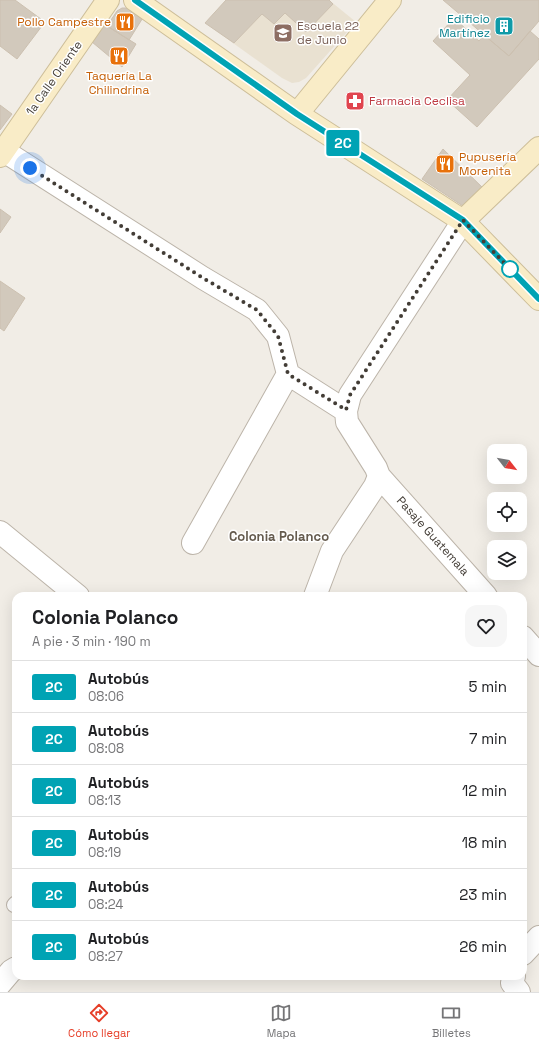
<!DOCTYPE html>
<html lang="es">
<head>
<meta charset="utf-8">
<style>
  body { margin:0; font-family:"Space Grotesk",sans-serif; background:#f6f6f6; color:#202124; height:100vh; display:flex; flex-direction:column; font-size:15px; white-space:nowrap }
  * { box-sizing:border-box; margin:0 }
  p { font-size:13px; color:#757577 }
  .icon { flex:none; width:22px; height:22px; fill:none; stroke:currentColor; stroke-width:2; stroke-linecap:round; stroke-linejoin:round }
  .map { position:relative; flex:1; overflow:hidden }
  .drawer { position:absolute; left:12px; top:592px; width:515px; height:388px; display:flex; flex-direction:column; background:#fff; border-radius:12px; box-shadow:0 4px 16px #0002 }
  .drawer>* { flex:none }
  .badge { padding:0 8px; border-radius:3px; font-size:14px; line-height:26px }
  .needle { width:26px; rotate:121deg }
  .buttons { position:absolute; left:487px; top:444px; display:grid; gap:8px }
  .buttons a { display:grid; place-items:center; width:40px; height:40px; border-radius:8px; background:#fff; box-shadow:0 4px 16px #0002; font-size:20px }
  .you { position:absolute; width:20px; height:20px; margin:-10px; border:3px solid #fff; border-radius:50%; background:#1a73e8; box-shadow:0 0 0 6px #1a73e833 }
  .map>.badge { position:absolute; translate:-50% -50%; box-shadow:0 0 0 2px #fff }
  .round { display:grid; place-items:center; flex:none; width:42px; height:42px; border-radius:12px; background:#f6f6f6 }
  .summary { display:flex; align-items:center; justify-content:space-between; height:68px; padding:0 20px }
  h1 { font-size:19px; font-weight:700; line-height:30px }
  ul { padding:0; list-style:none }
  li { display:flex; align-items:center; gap:12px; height:52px; padding:0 20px; border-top:1px solid #e0e0e0 }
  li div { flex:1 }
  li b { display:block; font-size:15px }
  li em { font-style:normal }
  li .badge { min-width:44px; font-weight:700; text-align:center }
  .tabs { display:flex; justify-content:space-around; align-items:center; height:56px; border-top:1px solid #e0e0e0; background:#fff; font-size:11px; color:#757577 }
  .tabs a { display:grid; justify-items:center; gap:2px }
  .tabs .active { color:#e63e28 }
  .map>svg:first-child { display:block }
</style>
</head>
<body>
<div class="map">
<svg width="539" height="992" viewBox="0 0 539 992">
  <rect width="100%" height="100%" fill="#f1ede6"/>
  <path fill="#e9e1d1" d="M226,0H329L356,22L306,78L299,82L292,83L282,78L205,23Z"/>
  <path fill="#d2c9bc" stroke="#ccc0b0" d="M0,0H15L45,22L17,59L0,46Z
    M226,0H329L333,4L306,32L285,13L274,24L262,14L234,43L205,23Z
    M443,0H539V21L509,56Z
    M122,8H128L144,16L129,40L107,26L117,11Z
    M454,18L479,41L484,35L509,56L530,31L539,39V59L477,127L447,100L470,75L433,41Z
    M104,24L136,44L122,67L92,42Z
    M0,105L12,114L0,130Z
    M443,149L484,189L463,206L422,179Z
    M0,209L11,217L0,233Z
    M0,281L25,298L4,331L0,328Z"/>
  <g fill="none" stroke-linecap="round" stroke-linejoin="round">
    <defs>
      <path id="lane" d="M14,905L16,903"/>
      <path id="street" d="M4,151L203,278L257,310L278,336L288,374L346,411
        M379,476L486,596
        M0,532L78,596
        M193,543L288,374
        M315,596L332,551L375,486L379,476L376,468L347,422L346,411L350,395L463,221
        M523,637L539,655
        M523,954L539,937
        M514,976L512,983L519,992
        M0,984L11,971L16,968"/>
      <path id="secondary" d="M135,0L297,114L463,221L539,299
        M297,114L390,0
        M0,156L108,0
        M463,221L539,148"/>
    </defs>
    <use href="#lane" stroke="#bcb4a9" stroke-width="16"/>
    <use href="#street" stroke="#bcb4a9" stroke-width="24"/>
    <use href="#secondary" stroke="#cdbe99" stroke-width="24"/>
    <use href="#lane" stroke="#fff" stroke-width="14"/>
    <use href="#street" stroke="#fff" stroke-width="22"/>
    <use href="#secondary" stroke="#f9ecc7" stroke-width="22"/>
  </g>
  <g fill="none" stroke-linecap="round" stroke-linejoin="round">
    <defs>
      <path id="line" d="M135,0L297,114L463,220L539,299"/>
    </defs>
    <use href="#line" stroke="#fff" stroke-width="9"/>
    <use href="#line" stroke="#00a3b4" stroke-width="6"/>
    <path stroke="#433d36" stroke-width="4" stroke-dasharray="0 7.2" d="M30,168L203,278L257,310L278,336L288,374L346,410L350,395L463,220L510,269"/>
  </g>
  <defs>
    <symbol id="restaurant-square" viewBox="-11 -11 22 22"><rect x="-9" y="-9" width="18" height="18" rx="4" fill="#e8710a" stroke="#fff"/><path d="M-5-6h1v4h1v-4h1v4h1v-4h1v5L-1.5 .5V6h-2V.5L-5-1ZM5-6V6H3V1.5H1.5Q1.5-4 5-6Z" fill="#fff"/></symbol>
    <symbol id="building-square" viewBox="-11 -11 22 22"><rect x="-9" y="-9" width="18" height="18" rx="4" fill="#0f9aa8" stroke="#fff"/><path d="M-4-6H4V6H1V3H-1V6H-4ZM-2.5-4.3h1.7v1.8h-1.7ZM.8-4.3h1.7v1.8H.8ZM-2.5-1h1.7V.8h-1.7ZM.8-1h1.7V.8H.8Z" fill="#fff"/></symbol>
    <symbol id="school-square" viewBox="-11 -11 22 22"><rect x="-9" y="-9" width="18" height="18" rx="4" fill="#8d6e63" stroke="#fff"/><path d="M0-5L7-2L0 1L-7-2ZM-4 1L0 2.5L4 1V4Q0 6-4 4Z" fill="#fff"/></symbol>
    <symbol id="pharmacy-square" viewBox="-11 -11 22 22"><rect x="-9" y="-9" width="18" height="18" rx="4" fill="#e0444e" stroke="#fff"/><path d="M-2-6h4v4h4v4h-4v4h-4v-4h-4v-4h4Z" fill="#fff"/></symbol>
  </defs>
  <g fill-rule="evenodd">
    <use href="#restaurant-square" x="114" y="11" width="22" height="22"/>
    <use href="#building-square" x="493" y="15" width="22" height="22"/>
    <use href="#school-square" x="272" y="22" width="22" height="22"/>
    <use href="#restaurant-square" x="108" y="45" width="22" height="22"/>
    <use href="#pharmacy-square" x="344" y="90" width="22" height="22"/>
    <use href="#restaurant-square" x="434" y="153" width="22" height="22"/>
  </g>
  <circle fill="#fff" stroke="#00a3b4" stroke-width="2" cx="510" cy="269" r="8"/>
  <g text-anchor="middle" stroke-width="3" stroke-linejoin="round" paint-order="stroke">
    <g font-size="12" fill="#0d838f" stroke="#fff" text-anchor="end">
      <text x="490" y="23">Edificio<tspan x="490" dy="14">Martínez</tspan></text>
    </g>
    <g font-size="12" fill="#c56008" stroke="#fff" text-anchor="end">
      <text x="111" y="26">Pollo Campestre</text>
      <text x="119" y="80" text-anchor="middle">Taquería La<tspan x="119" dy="14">Chilindrina</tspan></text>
      <text x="459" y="161" text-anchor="start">Pupusería<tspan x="459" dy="14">Morenita</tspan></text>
    </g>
    <g font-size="12" fill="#785e54" stroke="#fff" text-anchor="start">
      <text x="297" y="30">Escuela 22<tspan x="297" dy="14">de Junio</tspan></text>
    </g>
    <g font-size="12" fill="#433d36" stroke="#fff">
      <text transform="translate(54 78) rotate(-55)" y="4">1a Calle Oriente</text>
      <text transform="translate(433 536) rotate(48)" y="4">Pasaje Guatemala</text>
    </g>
    <g font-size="12" fill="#be3a42" stroke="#fff" text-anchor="start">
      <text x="369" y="105">Farmacia Ceclisa</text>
    </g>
    <g font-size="13" font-weight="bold" fill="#655b4e" stroke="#fff">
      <text x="279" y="541">Colonia Polanco</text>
    </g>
  </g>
</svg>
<div class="buttons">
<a><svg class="needle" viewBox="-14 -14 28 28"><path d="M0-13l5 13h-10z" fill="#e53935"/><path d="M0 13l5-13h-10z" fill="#757577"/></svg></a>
<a><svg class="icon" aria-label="locate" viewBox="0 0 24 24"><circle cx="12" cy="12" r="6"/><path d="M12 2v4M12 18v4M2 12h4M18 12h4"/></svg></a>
<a><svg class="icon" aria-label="layers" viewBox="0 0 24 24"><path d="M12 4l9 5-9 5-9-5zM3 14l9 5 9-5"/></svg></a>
</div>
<div class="you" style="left:30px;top:168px"></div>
<b class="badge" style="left:343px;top:143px;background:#00a3b4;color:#fff">2C</b>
<section class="drawer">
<div class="summary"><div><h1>Colonia Polanco</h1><p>A pie · 3 min · 190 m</p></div><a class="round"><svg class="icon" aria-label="heart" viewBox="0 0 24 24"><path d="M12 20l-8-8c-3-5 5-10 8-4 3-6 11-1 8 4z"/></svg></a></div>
<ul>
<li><span class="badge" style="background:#00a3b4;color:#fff">2C</span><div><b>Autobús</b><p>08:06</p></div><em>5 min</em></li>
<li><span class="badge" style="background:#00a3b4;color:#fff">2C</span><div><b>Autobús</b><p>08:08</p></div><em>7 min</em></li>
<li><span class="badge" style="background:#00a3b4;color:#fff">2C</span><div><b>Autobús</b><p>08:13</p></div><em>12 min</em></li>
<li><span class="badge" style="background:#00a3b4;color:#fff">2C</span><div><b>Autobús</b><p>08:19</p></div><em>18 min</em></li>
<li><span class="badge" style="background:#00a3b4;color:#fff">2C</span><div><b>Autobús</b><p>08:24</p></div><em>23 min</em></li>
<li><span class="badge" style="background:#00a3b4;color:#fff">2C</span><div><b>Autobús</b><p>08:27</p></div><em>26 min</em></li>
</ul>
</section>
</div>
<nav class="tabs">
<a class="active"><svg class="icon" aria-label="directions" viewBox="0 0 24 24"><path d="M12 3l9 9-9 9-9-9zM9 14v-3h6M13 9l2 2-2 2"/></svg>Cómo llegar</a>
<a><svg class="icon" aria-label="map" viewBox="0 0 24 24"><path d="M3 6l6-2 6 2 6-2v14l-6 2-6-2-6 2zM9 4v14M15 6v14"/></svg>Mapa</a>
<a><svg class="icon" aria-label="tickets" viewBox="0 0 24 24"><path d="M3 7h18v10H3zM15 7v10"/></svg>Billetes</a>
</nav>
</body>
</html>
